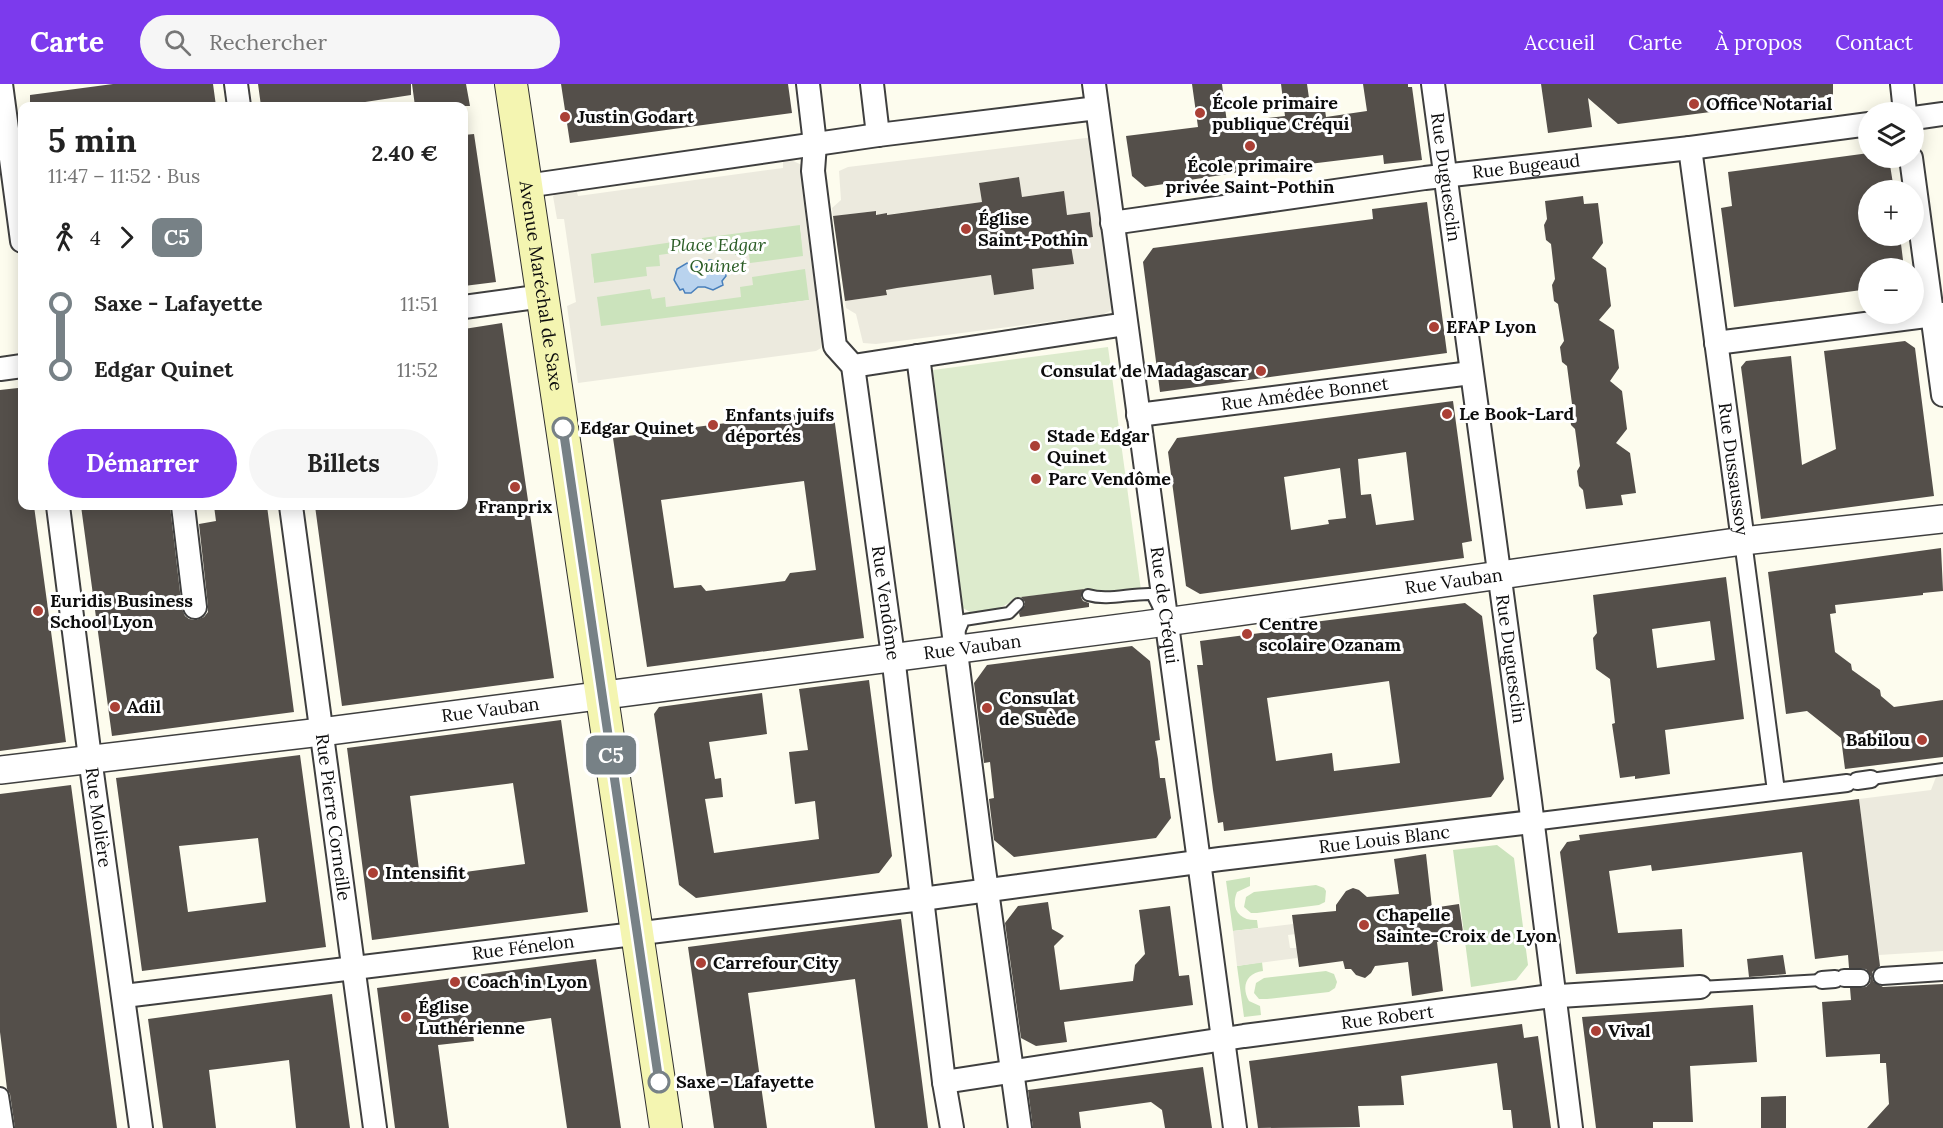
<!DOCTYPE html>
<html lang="fr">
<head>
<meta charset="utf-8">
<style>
  body { margin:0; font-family:Lora,serif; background:#f6f6f6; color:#222; height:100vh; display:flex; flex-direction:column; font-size:22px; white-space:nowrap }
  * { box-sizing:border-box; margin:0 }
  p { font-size:20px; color:#767676 }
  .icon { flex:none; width:33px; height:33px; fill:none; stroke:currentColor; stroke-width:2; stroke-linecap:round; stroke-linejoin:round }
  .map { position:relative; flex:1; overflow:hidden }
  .details { position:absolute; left:18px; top:18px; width:450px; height:408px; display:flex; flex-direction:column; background:#fff; border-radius:12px; box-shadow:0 3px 15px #0003 }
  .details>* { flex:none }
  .badge { padding:0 12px; border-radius:9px; font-size:21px; line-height:39px }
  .fabs { position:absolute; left:1858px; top:18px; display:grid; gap:12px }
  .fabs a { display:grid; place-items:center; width:66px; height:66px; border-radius:50%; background:#fff; box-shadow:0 3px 15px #0003; font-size:30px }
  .map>.badge { position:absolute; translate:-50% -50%; box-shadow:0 0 0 3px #fff }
  .legs { display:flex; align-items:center; gap:9px; height:66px; padding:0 30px; font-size:20px }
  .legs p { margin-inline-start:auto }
  .overview { display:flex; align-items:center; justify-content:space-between; height:102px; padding:0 30px }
  h1 { font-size:33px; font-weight:700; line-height:45px }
  .action { display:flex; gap:12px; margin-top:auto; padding:12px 30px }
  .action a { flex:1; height:69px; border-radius:36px; background:#7c3aed; color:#fff; font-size:24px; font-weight:700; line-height:69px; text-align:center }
  .action a+a { background:#f6f6f6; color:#222 }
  ul { padding:0 30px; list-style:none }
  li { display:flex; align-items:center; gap:21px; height:66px; font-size:22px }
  li i { display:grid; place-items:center; width:9px; height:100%; margin:0 8px; background:currentColor }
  li i::after { content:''; width:15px; height:15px; margin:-8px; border:4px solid; border-radius:50%; background:#fff }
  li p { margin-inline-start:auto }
  li:first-child i { background:linear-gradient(#0000 50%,currentColor 0) }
  li:last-child i { background:linear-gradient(currentColor 50%,#0000 0) }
  header { display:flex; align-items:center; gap:36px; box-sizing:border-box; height:84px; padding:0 30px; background:#7c3aed; color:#fff }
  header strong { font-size:28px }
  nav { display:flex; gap:33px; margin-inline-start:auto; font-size:21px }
  .search { width:420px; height:54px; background:#f6f6f6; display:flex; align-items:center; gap:15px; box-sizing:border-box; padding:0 21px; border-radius:33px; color:#767676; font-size:22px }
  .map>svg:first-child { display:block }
</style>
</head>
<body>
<header>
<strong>Carte</strong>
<div class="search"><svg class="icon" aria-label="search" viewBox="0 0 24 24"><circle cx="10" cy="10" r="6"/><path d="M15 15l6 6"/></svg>Rechercher</div>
<nav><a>Accueil</a><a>Carte</a><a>À propos</a><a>Contact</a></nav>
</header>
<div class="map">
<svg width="1943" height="1044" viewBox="0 0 1943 1044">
  <rect width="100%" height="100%" fill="#fdfcee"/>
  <path fill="#cbe3bc" d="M795,105L810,216L600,244L585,133Z
    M1497,761L1514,774L1528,881L1516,896L1471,903L1453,766Z
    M1250,793V802L1237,808C1230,825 1240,837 1257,836L1258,844L1233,847L1226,797Z
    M1316,801L1324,804L1326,807L1325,818L1319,821L1257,829H1251L1244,823L1246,813L1254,808Z
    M1262,878L1263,887C1246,889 1241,903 1249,917L1260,922L1261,931L1244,933L1237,882Z
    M1326,887L1334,890L1337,898L1335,904L1329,908L1267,915H1259L1254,909L1256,899L1264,894Z"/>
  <path fill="#ddebcd" d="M1108,263L1141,506C1126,507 1103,515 1092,505H1087L1014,514C1002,527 986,527 970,528L963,524L933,286Z"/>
  <path fill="#eceade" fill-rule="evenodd" d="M1094,53L1114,223L1110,227L1102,231L876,260L863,259L856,230L846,224L845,217L887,211V205L991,191L994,211L1034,205L1032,185L1073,180L1070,156L1093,153L1090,128L1067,131L1063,107L1022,113L1019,93L979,99L982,118L940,124V122L938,124L877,132L876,127L833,132L832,124L841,116L839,87L848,83Z
    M791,76L804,82L809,103L802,105L822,257L821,264L816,267L578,299L567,222L576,218L564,135H557L553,112L556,109L576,105L578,112L783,84V77ZM800,141L803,172L750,179L749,170L735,171L734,162L704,165L702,154ZM687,156L688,167L659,171L660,182L646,183L647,192L594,199L591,170ZM687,179L695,183L703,182L704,179L718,180L725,186L726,192L718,204L713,206L705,203L683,205L675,200L674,194L682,182ZM805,185L809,216L601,242L597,213L650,205L652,215L665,213L666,223L741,213L740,203L753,201L752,193Z
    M1939,685L1943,692V867L1879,871L1859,715L1931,706Z
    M1293,840L1296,850L1288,851L1290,864H1298L1297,874L1237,882L1233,847Z"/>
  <path fill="#b9d3ee" stroke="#4980bc" stroke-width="1.5" d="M709,176C718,177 725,183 726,192L722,197L723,201L713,206L705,203H698L691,209H685L683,205L680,206L674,196L677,185L687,179L695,183L703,182Z"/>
  <path fill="#544f4a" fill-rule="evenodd" d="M113,0H213L216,22H30V11Z
    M258,0H411V11L339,22H261Z
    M412,0H466L470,22H415Z
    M561,0H788L792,29L570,59Z
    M1192,0H1222L1227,39L1285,32L1281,0H1307L1311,28L1325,26L1326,33L1367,27L1363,0H1408V3H1412L1422,76L1384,80L1383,71L1234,89L1145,103L1132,92L1126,52L1198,43Z
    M1541,0H1833V12L1618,40L1588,14L1592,43L1548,49Z
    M474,50L496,198L464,202V51Z
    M1869,69V74H1881L1890,81L1894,106H1869V152H1900L1904,184H1869V205L1734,223L1721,124L1732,122L1728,88Z
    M1019,93L1022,113L1064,107L1067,131L1090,128L1093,153L1070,156L1074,180L1032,185L1034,205L994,211L991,191L897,204L886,206L887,211L845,217L833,132L876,127V131L887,129V131L982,118L979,99Z
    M1583,112L1584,120L1598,119L1603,159L1592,174L1606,184L1611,222L1599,236L1614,246L1619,284L1610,297L1622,307L1627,345L1616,359L1630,369L1636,409L1621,411L1623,421L1586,425L1583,406L1579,402L1577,387L1580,382L1575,345L1571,341L1569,325L1572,320L1567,282L1562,278L1560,263L1564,257L1558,220L1554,217L1552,201L1555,195L1551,160L1546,156L1544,141L1547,135L1545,117Z
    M1427,118L1447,269L1160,308L1143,178L1153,164L1373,135L1372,125Z
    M502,239L554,594L342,622L315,422H464V245Z
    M1905,257L1915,264L1934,412L1761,435L1741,283L1746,277L1791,272L1802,381L1836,365L1824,267Z
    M18,304L22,336V422H34L66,658L0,667V306Z
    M1453,317L1472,457L1462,459L1464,474L1200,510L1186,502L1168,368L1177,354ZM1406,368L1414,436L1376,441L1371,410L1361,411L1358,375ZM1340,384L1346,434L1328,436L1329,440L1291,446L1284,393Z
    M833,325L864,554L647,583L613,354ZM804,397L816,486L790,489L785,497L706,507L701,501L674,504L661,416Z
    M81,422H170L182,525L185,532L189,535L196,536L204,533L208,528V522L199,440L216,437L214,422H267L294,628L112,652Z
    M1941,464L1943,507L1923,509V511L1835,521L1836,529L1830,530L1835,568L1851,580L1852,586L1880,606L1881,612L1894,623L1943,616V673L1845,685L1841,654L1807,627L1786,630L1768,488Z
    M1726,493L1744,635L1665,646L1670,690L1635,695V692L1620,694L1612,640L1615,639L1610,595L1596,585L1593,554L1597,549L1593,511ZM1710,537L1715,576L1657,584L1652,545Z
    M1084,505L1081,513L1083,517L1089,519V523L1020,533L1019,529L1025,521V518L1021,513Z
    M1465,519L1482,532L1504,695L1491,713L1224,747L1223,738L1218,739L1213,706L1197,581H1203L1200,557L1268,548L1267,544ZM1389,597L1400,679L1334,687L1332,669L1276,677L1267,614Z
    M1132,562L1150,577L1160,656L1155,657L1158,675L1160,694H1165L1171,734L1156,754L1014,773L994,756L989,715L994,714L990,678L984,679L974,599L987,581Z
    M869,596L892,772L879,789L696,814L679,801L654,630L659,623L762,609L767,650L709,658L715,695L721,694L723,713L705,715L714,769L819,755L815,717L795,720L789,668L808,666L799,605Z
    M561,636L588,828L372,856L347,664ZM513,699L525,780L420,794L410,712Z
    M300,671L326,863L142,887L116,694ZM258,754L266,818L188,828L179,762Z
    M71,701L117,1044H15L10,1010L7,1005L0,948V710Z
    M1859,715L1880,882L1872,888L1873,897L1883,903L1943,900V1044H1867L1889,1020L1886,979H1880V970L1826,973L1822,918L1851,916L1850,904L1866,903L1870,899L1871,893L1866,885L1849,884L1848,871L1815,875L1802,768L1652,787L1651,781L1609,787L1618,849L1682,845L1684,883L1576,890L1560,768L1567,758L1580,756L1579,751Z
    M1426,770L1432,824L1459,820L1464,855L1437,858L1443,907L1412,912L1408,878L1375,882L1371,889L1365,894L1356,891L1351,885H1345L1343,877L1299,883L1292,831L1336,827V821L1346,807L1353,804L1359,806L1367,813L1399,810L1394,775Z
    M1048,818L1052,845L1064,852L1054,862L1060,906L1133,897L1135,881L1145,870L1139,826L1170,822L1179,892L1189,891L1193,921L1064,938L1067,958L1036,962L1021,954L1005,839L1018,822Z
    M901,835L928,1044H875L855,895L748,909L767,1044H714L688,863Z
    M1783,871L1786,890L1749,893L1747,875Z
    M596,875L621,1044H567L551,934L472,945L474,957L438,961L449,1044H395L377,904Z
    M332,910L350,1044H296L289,976L209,986L216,1044H163L148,935Z
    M1753,921L1757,978L1690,982L1693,1038H1653V1044H1596L1582,933Z
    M1522,940L1524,954L1538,952L1551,1044H1513L1511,1026H1503L1497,979L1401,992L1404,1021L1358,1022L1360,1043L1258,1044L1249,977Z
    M1203,983L1212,1044H1165L1162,1026L1151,1018L1079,1028L1081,1044H1033L1028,1006Z
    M1786,1012V1044H1761V1013Z"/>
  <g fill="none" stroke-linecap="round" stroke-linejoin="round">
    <defs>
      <path id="service" d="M1088,511C1108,517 1130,509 1152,510L1158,522
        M959,548L964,536L1009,529L1018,520
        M1871,695L1943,685
        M1700,903L1822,896"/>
      <path id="pedestrian" d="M1743,457L1776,707
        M1857,697L1871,695
        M1532,738L1847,699
        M1882,892L1943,888
        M1844,894H1861
        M1822,896L1835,895
        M0,1012L5,1044"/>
      <g id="minor">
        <path d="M1,0L22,157"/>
        <path d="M236,0L239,22"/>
        <path id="s1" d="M808,0L815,60L813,87L835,262L853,282L893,572L944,998L952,1044"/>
        <path d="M872,0L878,51"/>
        <path id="s2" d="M1094,0L1235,1044"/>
        <path id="s3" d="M1433,0L1530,717L1571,1044"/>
        <path d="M1902,0L1905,28"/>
        <path d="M1914,34L1943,30"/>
        <path id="s4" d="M1690,64L1743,457"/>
        <path d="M1911,74L1943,311"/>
        <path d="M526,102L878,51L1097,24"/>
        <path id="s5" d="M1112,139L1425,94L1690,64L1869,40"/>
        <path d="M464,223L543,212"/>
        <path d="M1716,259L1943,230"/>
        <path d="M918,272L983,778L1020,1044"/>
        <path d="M853,282L1126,240"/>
        <path d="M0,285L22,282"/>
        <path id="s6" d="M1138,331L1471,289"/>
        <path id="s7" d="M58,422L90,674L141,1044"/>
        <path d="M183,422L195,523"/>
        <path id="s8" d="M291,422L375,1044"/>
        <path id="s9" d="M124,912L922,815L1220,775L1532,738"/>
        <path id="s10" d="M944,998L1244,952L1544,913L1700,903"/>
      </g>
      <g id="tertiary">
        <path id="s11" d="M0,686L321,648L1144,541L1743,457L1943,435"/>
      </g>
      <g id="secondary">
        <path id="s12" d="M511,0L666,1044"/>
      </g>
    </defs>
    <use href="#service" stroke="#3f3f3f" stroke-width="14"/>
    <use href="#pedestrian" stroke="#3f3f3f" stroke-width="20"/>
    <use href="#minor" stroke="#3f3f3f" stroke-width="26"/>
    <use href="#tertiary" stroke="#3f3f3f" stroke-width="30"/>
    <use href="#secondary" stroke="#2e2e2e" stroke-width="34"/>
    <use href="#service" stroke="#fff" stroke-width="10"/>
    <use href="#pedestrian" stroke="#fff" stroke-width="16"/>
    <use href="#minor" stroke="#fff" stroke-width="22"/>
    <use href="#tertiary" stroke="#fff" stroke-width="27"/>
    <use href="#secondary" stroke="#f4f5b1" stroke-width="32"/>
  </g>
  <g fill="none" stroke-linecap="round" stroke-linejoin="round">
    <defs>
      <path id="line-1" d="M563,344L659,998"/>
    </defs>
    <use href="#line-1" stroke="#fff" stroke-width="14"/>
    <use href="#line-1" stroke="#778186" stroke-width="9"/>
  </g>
  <g fill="#ab4036" stroke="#fff" stroke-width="2">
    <circle cx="1694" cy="20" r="6"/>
    <circle cx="1200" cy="29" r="6"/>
    <circle cx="565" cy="33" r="6"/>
    <circle cx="1250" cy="62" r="6"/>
    <circle cx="966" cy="145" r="6"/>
    <circle cx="1434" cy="243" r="6"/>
    <circle cx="1261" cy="287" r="6"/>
    <circle cx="1447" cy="330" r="6"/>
    <circle cx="713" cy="341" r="6"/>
    <circle cx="1035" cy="362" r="6"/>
    <circle cx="1036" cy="395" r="6"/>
    <circle cx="515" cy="403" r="6"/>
    <circle cx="38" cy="527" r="6"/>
    <circle cx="1247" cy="550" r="6"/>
    <circle cx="115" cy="623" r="6"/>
    <circle cx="987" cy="624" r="6"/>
    <circle cx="1922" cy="656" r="6"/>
    <circle cx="373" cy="789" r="6"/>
    <circle cx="1364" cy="841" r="6"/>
    <circle cx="701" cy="879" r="6"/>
    <circle cx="455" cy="898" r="6"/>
    <circle cx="406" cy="933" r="6"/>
    <circle cx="1596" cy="947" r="6"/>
  </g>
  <g fill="#fff" stroke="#778186" stroke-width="3">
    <circle cx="563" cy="344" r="10"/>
    <circle cx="659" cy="998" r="10"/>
  </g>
  <g text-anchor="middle" stroke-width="6" stroke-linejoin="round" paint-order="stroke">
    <g font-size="18" font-weight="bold" fill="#0c0c0c" stroke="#fff" text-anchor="start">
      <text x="1212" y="25">École primaire<tspan x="1212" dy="21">publique Créqui</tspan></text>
      <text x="1706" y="26">Office Notarial</text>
      <text x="577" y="39">Justin Godart</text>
      <text x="1250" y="88" text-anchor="middle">École primaire<tspan x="1250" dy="21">privée Saint-Pothin</tspan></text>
      <text x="978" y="141">Église<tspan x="978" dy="21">Saint-Pothin</tspan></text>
      <text x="1446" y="249">EFAP Lyon</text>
      <text x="1249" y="293" text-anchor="end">Consulat de Madagascar</text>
      <text x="1459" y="336">Le Book-Lard</text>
      <text x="725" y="337">Enfants juifs<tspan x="725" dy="21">déportés</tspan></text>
      <text x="1047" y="358">Stade Edgar<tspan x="1047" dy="21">Quinet</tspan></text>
      <text x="1048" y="401">Parc Vendôme</text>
      <text x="515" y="429" text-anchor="middle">Franprix</text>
      <text x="50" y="523">Euridis Business<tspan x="50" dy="21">School Lyon</tspan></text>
      <text x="1259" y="546">Centre<tspan x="1259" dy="21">scolaire Ozanam</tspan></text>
      <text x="999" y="620">Consulat<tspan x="999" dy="21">de Suède</tspan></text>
      <text x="127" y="629">Adil</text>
      <text x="1910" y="662" text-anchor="end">Babilou</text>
      <text x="385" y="795">Intensifit</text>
      <text x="1376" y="837">Chapelle<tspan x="1376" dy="21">Sainte-Croix de Lyon</tspan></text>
      <text x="713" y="885">Carrefour City</text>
      <text x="467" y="904">Coach in Lyon</text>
      <text x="418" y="929">Église<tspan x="418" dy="21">Luthérienne</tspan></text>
      <text x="1608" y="953">Vival</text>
    </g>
    <g font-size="18" fill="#0c0c0c" stroke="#fff">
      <text dy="6" stroke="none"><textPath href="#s5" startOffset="418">Rue Bugeaud</textPath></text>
      <text dy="6" stroke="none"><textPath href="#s3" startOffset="94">Rue Duguesclin</textPath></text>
      <text dy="6" stroke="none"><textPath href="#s12" startOffset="204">Avenue Maréchal de Saxe</textPath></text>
      <text dy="6" stroke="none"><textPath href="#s6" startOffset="168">Rue Amédée Bonnet</textPath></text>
      <text dy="6" stroke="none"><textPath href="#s4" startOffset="324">Rue Dussaussoy</textPath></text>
      <text dy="6" stroke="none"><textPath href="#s11" startOffset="1466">Rue Vauban</textPath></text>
      <text dy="6" stroke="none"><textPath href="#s1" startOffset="530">Rue Vendôme</textPath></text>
      <text dy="6" stroke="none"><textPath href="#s2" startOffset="526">Rue de Créqui</textPath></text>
      <text dy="6" stroke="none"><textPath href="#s11" startOffset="980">Rue Vauban</textPath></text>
      <text dy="6" stroke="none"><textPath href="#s3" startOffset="580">Rue Duguesclin</textPath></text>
      <text dy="6" stroke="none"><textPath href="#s11" startOffset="494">Rue Vauban</textPath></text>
      <text dy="6" stroke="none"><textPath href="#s7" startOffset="314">Rue Molière</textPath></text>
      <text dy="6" stroke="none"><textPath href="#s8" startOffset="314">Rue Pierre Corneille</textPath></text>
      <text dy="6" stroke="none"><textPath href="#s9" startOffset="1270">Rue Louis Blanc</textPath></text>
      <text dy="6" stroke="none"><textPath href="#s9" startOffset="402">Rue Fénelon</textPath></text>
      <text dy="6" stroke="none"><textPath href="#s10" startOffset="448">Rue Robert</textPath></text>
    </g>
    <g font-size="18" font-style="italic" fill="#2a5c25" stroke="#fff">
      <text x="718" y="167">Place Edgar<tspan x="718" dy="21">Quinet</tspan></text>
    </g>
    <g font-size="18" font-weight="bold" fill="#0c0c0c" stroke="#fff" text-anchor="start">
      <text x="580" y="350">Edgar Quinet</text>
      <text x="676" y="1004">Saxe - Lafayette</text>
    </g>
  </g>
</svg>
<div class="fabs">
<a><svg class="icon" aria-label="layers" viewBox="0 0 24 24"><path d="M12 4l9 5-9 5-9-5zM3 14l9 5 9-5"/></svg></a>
<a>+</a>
<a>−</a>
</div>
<b class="badge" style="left:611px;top:671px;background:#778186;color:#fff">C5</b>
<section class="details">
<div class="overview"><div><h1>5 min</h1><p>11:47 – 11:52 · Bus</p></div><b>2.40 €</b></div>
<div class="legs"><svg class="icon" aria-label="walk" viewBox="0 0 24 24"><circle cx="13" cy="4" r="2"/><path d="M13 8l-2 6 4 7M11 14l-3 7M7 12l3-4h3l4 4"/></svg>4<svg class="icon" aria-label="forward" viewBox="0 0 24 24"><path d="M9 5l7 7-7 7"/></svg><b class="badge" style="background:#778186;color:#fff">C5</b></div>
<ul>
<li><i style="color:#778186"></i><b>Saxe - Lafayette</b><p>11:51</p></li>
<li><i style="color:#778186"></i><b>Edgar Quinet</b><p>11:52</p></li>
</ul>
<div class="action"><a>Démarrer</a><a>Billets</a></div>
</section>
</div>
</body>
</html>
